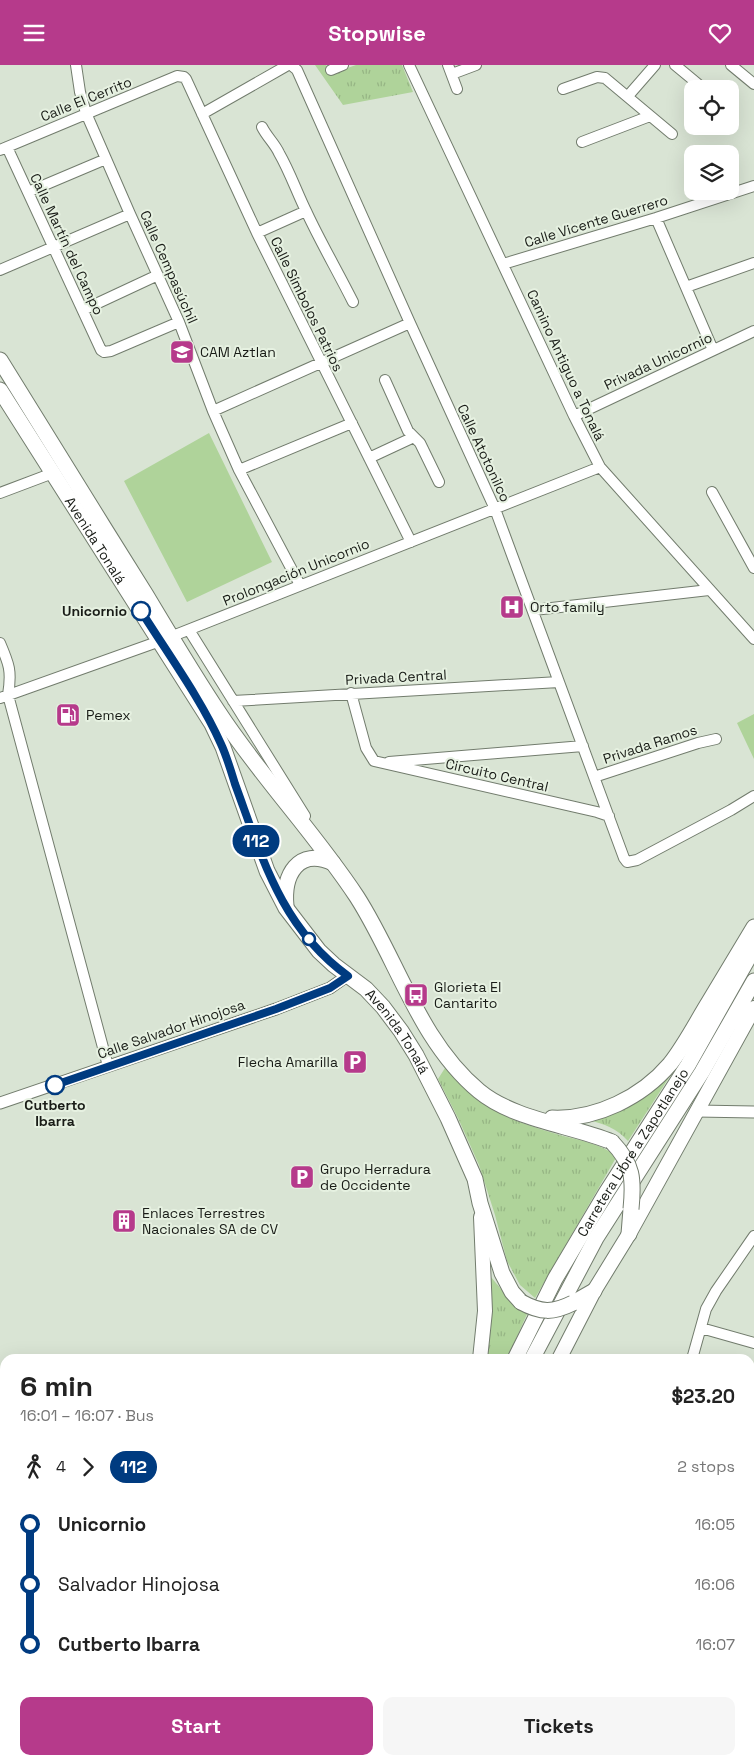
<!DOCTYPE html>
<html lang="en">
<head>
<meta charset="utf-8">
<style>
  body { margin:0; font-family:"Space Grotesk",sans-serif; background:#f6f6f6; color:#222; height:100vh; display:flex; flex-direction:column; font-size:19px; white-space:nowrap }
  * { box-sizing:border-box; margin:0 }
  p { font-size:16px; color:#767676 }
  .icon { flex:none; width:28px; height:28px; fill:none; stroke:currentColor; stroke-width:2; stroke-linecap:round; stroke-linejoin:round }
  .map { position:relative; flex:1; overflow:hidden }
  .details { position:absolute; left:0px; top:1289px; width:755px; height:411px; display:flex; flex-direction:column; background:#fff; border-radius:15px 15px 0 0; box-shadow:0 5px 20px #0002 }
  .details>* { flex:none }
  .badge { padding:0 10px; border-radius:16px; font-size:18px; line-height:32px }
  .tools { position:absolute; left:684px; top:15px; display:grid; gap:10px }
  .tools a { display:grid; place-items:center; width:55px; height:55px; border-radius:10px; background:#fff; box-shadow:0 5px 20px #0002; font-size:25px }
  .map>.badge { position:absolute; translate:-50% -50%; box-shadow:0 0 0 2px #fff }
  .legs { display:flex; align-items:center; gap:8px; height:55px; padding:0 20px; font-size:16px }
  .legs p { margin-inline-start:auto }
  .headline { display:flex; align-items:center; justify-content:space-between; height:85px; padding:0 20px }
  h1 { font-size:28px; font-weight:600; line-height:38px }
  .button { display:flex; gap:10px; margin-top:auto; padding:10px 20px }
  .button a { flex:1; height:58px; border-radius:10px; background:#b63a8b; color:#fff; font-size:20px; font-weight:600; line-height:58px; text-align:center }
  .button a+a { background:#f6f6f6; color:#222 }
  ul { padding:0 20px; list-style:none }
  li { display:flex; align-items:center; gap:18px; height:60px; font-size:19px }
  li i { display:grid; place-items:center; width:8px; height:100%; margin:0 6px; background:currentColor }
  li i::after { content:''; width:12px; height:12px; margin:-6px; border:4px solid; border-radius:50%; background:#fff }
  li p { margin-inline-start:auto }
  li:first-child i { background:linear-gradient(#0000 50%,currentColor 0) }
  li:last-child i { background:linear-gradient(currentColor 50%,#0000 0) }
  header { display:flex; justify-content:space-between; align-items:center; height:65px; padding:0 20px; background:#b63a8b; color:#fff; font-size:22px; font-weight:600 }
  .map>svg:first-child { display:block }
</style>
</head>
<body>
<header><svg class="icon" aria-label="menu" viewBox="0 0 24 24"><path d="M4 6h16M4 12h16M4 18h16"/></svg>Stopwise<svg class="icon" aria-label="heart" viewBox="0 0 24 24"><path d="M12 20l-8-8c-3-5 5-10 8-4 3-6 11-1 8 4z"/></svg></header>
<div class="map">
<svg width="754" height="1699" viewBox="0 0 754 1699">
  <defs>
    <pattern id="grass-tufts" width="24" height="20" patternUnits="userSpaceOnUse" patternTransform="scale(1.25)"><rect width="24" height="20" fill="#afd39a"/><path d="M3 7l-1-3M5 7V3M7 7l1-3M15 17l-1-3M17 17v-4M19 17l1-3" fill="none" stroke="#96b584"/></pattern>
  </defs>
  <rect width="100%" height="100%" fill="#d9e4d4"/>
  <path fill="url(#grass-tufts)" d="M315,0H326L329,5L336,7L356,0H402L413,27L343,40Z
    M445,1003C467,1023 490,1046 519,1057C534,1062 549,1067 563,1071C583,1076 600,1079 617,1091L535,1233L520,1220L507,1196L495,1150L479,1100L458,1053L438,1014Z
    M669,1005L672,1008L628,1076C616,1063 605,1059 588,1055Z
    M491,1212L515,1241L527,1249L507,1294H487L490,1249Z"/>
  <path fill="#afd39a" d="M209,368L272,497L187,537L124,416Z
    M754,649V694L737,658Z
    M5,1427V1464L0,1466V1429Z
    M128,1695H171L169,1699H125Z
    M656,1695H722L721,1699H669Z"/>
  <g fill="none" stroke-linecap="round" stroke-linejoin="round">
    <defs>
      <path id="minor" d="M76,0L80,27L86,48L130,149L179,257L213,346L239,405L300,520
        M291,0L297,5L410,258L495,444L624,793L627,797L637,795L731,745L754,731
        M409,0L574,351L600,402L754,574
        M448,0L457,24
        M675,0L704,24
        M731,0L754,19
        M331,5L343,0
        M452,9L476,0
        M563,24L597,12L605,13L672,69
        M628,31L655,0
        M730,45H731
        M202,49L288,0
        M262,62C267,72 275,79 279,88C290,107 297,128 307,148C321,178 338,207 353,237
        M582,77L650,51
        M7,82L101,285L104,287L111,286L179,257
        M0,85L177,11L184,12L186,14L257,168L411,477
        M28,127L106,94
        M656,153L713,285
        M257,168L306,146
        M503,199L656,153L754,121
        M0,205L130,149
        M686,222L754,198
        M83,245L158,210
        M385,315L408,366L420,378L439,417
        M213,346L410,258
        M574,351L754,266
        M369,393L414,372
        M239,405L352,358
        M712,427L754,503
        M0,428L53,408
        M534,545L709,525
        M189,565L305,751
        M0,578C9,599 12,606 8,630L108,1001
        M351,628L366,683L374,696L597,747L609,751
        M0,633L160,576L600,402
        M233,636L559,617
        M389,697L583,681
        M594,712L698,678L716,674
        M701,1263L754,1278
        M692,1294L706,1244L716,1226L754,1171
        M750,1369L754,1370
        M750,1459L754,1460
        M750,1550L754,1551
        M750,1643L754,1644
        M408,1695L414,1699
        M630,1695L644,1699
        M568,1699L569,1695"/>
      <path id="tertiary" d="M0,1038L276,944L330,923L347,911
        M697,1046L754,1047
        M0,1483L5,1481
        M0,1507L5,1505
        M85,1699L88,1695
        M108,1699L110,1695"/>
      <path id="secondary" d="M480,1294L485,1246L481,1152
        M559,1294L594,1226L629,1169L754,943
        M335,1699L338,1695"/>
      <g id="primary">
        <path d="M0,295C49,374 97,452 146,530C170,570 193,609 219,648C261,712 315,768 357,832C398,896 419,976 479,1026C514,1055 571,1060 612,1077"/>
        <path id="s1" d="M0,325L212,659L223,682L267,806L286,843L319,886L334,900L366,924L383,942L401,966L416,990L448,1053L475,1114L480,1138L502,1208L512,1227L521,1237"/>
        <path d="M286,841C283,810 298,782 333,798"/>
        <path d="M552,1053C596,1055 642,1032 670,999C685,980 696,958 709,937C724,912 739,887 754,862"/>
        <path d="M629,1169L631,1144"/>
        <path d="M573,1238L594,1226"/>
        <path id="s2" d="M515,1294L555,1214L606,1128L688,1000L754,883"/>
        <path d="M532,1294L596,1173L702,1007L754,916"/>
        <path d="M294,1699L296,1695"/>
        <path d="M306,1699L308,1695"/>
        <path d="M321,1699L324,1695"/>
      </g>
    </defs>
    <use href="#minor" stroke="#727c6d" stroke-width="12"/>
    <use href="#tertiary" stroke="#727c6d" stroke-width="13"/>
    <use href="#secondary" stroke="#727c6d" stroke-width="16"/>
    <use href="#primary" stroke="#727c6d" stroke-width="17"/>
    <use href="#minor" stroke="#fff" stroke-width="10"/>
    <use href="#tertiary" stroke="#fff" stroke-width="11"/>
    <use href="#secondary" stroke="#fff" stroke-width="14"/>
    <use href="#primary" stroke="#fff" stroke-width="15"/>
    <defs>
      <path id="primary-bridge" d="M612,1077C633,1099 634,1114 631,1144
        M521,1237C541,1248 553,1248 573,1238"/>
    </defs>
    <use href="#primary-bridge" stroke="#727c6d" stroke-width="17" stroke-linecap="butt"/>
    <use href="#primary-bridge" stroke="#fff" stroke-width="15"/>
  </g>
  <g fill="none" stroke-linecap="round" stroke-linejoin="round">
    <defs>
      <path id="line-1" d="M55,1020L276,944L330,923L348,911C281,863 262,792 235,719C231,706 227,692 221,679C201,634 168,589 141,546"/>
    </defs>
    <use href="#line-1" stroke="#fff" stroke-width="11"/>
    <use href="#line-1" stroke="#003b80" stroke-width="8"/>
  </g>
  <defs>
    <symbol id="school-square" viewBox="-11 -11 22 22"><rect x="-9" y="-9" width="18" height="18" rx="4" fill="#b63a8b" stroke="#e6f1e1"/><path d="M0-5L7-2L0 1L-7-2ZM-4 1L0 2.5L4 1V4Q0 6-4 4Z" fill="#fff"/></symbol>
    <symbol id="hospital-square" viewBox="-11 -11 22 22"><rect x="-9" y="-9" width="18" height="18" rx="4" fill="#b63a8b" stroke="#e6f1e1"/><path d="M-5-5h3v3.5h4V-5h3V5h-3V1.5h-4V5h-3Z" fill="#fff"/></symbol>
    <symbol id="fuel-square" viewBox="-11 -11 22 22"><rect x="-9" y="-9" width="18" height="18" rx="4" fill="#b63a8b" stroke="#e6f1e1"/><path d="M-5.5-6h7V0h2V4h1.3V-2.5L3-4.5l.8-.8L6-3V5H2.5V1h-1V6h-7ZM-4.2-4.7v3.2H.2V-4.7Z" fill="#fff"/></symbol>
    <symbol id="bus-square" viewBox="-11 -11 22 22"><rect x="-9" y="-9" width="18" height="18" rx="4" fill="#b63a8b" stroke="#e6f1e1"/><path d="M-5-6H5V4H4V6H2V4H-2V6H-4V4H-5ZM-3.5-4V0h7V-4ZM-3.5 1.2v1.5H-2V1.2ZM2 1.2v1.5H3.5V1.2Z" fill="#fff"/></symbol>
    <symbol id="parking-square" viewBox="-11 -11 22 22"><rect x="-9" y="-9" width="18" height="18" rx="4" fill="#b63a8b" stroke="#e6f1e1"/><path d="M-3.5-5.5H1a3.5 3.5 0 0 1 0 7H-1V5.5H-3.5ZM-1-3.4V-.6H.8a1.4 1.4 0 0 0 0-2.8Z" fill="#fff"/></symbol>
    <symbol id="building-square" viewBox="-11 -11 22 22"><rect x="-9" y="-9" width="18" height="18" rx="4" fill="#b63a8b" stroke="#e6f1e1"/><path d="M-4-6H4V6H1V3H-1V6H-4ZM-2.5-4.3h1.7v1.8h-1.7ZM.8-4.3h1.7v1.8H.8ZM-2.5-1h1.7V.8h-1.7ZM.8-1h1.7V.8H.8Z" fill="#fff"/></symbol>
  </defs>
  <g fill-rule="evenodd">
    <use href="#school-square" x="168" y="273" width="28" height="28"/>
    <use href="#hospital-square" x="498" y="528" width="28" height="28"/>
    <use href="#fuel-square" x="54" y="636" width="28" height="28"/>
    <use href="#bus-square" x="402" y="916" width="28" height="28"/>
    <use href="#parking-square" x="341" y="983" width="28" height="28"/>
    <use href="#parking-square" x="288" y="1098" width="28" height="28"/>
    <use href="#building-square" x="110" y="1142" width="28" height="28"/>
  </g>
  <g fill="#fff" stroke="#003b80" stroke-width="2.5">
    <circle cx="141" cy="546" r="9"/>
    <circle cx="309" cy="874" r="6"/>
    <circle cx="55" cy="1020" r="9"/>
  </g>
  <g text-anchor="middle" stroke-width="4" stroke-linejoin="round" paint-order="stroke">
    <g font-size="14" fill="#191c17" stroke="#e6f1e1">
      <text transform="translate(86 34) rotate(-22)" y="5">Calle El Cerrito</text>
      <text transform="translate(596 156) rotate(-17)" y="5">Calle Vicente Guerrero</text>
      <text transform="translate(67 179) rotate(65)" y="5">Calle Martín del Campo</text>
      <text transform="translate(169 202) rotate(66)" y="5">Calle Cempasúchil</text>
      <text transform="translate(307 239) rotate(64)" y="5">Calle Símbolos Patrios</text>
      <text transform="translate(658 296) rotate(-25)" y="5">Privada Unicornio</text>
      <text transform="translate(566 300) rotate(65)" y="5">Camino Antiguo a Tonalá</text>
      <text transform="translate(484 388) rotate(65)" y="5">Calle Atotonilco</text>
      <text dy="5" stroke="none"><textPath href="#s1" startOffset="178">Avenida Tonalá</textPath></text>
      <text transform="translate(296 507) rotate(-22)" y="5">Prolongación Unicornio</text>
      <text transform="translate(396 612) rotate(-3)" y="5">Privada Central</text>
      <text transform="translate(650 679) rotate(-18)" y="5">Privada Ramos</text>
      <text transform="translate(497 710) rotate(13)" y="5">Circuito Central</text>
      <text transform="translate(171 964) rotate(-19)" y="5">Calle Salvador Hinojosa</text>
      <text dy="5" stroke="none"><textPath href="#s1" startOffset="762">Avenida Tonalá</textPath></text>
      <text dy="5" stroke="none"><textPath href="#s2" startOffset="238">Carretera Libre a Zapotlanejo</textPath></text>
    </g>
    <g font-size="14" fill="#191c17" stroke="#e6f1e1" text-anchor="start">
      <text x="200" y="292">CAM Aztlan</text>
      <text x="530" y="547">Orto family</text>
      <text x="86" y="655">Pemex</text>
      <text x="434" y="927">Glorieta El<tspan x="434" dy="16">Cantarito</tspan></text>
      <text x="338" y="1002" text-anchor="end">Flecha Amarilla</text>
      <text x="320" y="1109">Grupo Herradura<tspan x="320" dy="16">de Occidente</tspan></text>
      <text x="142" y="1153">Enlaces Terrestres<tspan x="142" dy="16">Nacionales SA de CV</tspan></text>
    </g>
    <g font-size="14" font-weight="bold" fill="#191c17" stroke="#e6f1e1" text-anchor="end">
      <text x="127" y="551">Unicornio</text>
      <text x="55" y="1045" text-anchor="middle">Cutberto<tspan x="55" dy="16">Ibarra</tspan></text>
    </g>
  </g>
</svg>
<div class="tools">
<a><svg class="icon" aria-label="locate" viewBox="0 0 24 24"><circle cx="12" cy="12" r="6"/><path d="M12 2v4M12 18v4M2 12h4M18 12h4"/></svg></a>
<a><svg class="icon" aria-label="layers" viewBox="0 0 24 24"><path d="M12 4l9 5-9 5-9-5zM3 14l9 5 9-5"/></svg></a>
</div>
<b class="badge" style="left:256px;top:776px;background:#003b80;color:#fff">112</b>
<section class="details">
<div class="headline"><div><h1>6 min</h1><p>16:01 – 16:07 · Bus</p></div><b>$23.20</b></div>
<div class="legs"><svg class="icon" aria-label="walk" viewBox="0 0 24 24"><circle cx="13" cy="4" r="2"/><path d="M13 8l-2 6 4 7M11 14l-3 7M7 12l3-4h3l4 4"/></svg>4<svg class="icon" aria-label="forward" viewBox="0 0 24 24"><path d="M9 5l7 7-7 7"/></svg><b class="badge" style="background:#003b80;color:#fff">112</b><p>2 stops</p></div>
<ul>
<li><i style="color:#003b80"></i><b>Unicornio</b><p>16:05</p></li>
<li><i style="color:#003b80"></i><span>Salvador Hinojosa</span><p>16:06</p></li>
<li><i style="color:#003b80"></i><b>Cutberto Ibarra</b><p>16:07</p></li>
</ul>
<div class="button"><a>Start</a><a>Tickets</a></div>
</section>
</div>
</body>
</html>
